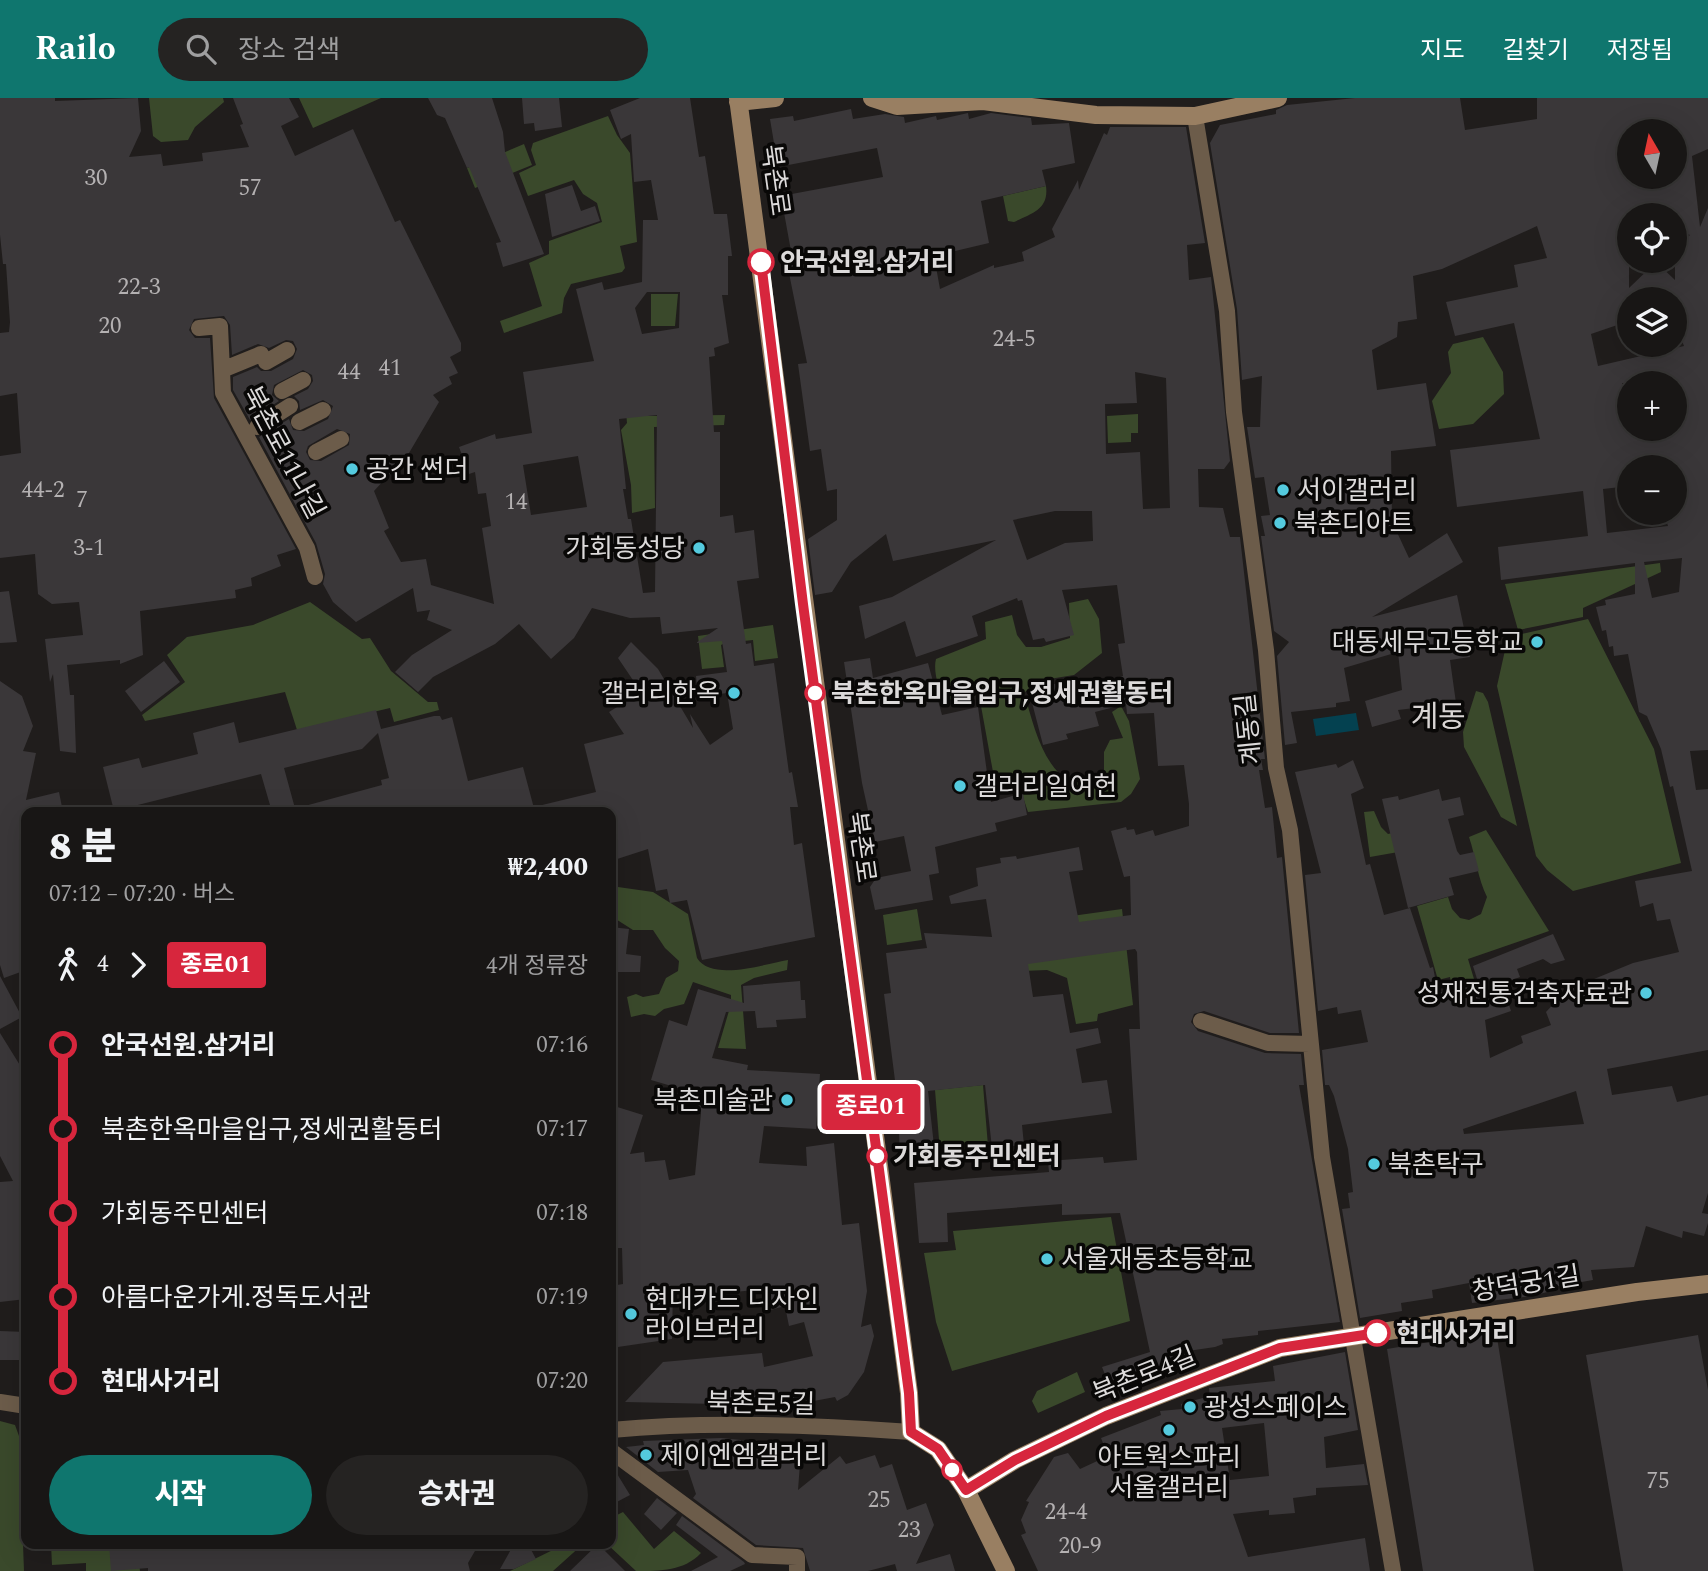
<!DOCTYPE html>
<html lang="ko">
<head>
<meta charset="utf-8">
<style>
  body { margin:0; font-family:Spectral,"Noto Sans KR",serif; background:#252322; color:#f1f3f6; height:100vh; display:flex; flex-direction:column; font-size:26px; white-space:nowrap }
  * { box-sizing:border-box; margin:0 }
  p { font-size:23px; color:#9f9fa0 }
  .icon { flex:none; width:38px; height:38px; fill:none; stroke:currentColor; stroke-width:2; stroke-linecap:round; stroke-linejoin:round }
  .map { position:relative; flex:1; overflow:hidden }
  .details { position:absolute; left:21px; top:709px; width:595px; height:742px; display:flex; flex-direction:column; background:#181615; border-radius:14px; box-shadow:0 7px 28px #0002,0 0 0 2px #363534 }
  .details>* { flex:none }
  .badge { padding:0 14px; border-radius:5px; font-size:24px; line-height:46px }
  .needle { width:46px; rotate:351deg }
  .tools { position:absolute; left:1617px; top:21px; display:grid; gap:14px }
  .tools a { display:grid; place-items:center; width:70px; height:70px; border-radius:50%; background:#181615; box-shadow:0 7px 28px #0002,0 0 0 2px #363534; font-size:35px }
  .map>.badge { position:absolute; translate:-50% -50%; box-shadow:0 0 0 4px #fff }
  .legs { display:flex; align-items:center; gap:10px; height:77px; padding:0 28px; font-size:23px }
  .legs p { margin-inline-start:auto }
  .head { display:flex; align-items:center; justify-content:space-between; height:119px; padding:0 28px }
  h1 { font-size:38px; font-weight:800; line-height:52px }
  .primary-button { display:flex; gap:14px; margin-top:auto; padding:14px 28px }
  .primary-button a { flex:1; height:80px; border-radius:42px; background:#0f766e; color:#fff; font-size:28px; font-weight:800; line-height:80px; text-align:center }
  .primary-button a+a { background:#252322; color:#f1f3f6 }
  ul { padding:0 28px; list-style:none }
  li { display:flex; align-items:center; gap:24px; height:84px; font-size:26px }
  li i { display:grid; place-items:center; width:10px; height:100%; margin:0 9px; background:currentColor }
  li i::after { content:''; width:18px; height:18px; margin:-9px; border:5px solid; border-radius:50%; background:#181615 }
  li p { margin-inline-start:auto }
  li:first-child i { background:linear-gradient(#0000 50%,currentColor 0) }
  li:last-child i { background:linear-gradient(currentColor 50%,#0000 0) }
  header { display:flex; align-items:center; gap:42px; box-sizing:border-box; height:98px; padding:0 35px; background:#0f766e; color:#fff }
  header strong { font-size:33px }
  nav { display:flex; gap:38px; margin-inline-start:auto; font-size:24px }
  .search { width:490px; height:63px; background:#252322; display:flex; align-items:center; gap:18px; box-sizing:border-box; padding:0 24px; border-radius:38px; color:#9f9fa0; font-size:26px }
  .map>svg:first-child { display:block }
</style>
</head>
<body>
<header>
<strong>Railo</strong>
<div class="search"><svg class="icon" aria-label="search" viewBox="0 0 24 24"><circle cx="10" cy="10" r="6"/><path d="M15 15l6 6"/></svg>장소 검색</div>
<nav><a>지도</a><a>길찾기</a><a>저장됨</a></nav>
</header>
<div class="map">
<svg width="1708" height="1473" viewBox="0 0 1708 1473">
  <rect width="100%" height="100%" fill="#201d1c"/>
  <path fill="#3a492b" d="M149,0H223L224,4L195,29L188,42L161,44L153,38Z
    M299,0H381L313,30Z
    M608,18L617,37L630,55L637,144L620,148L625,170L622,174L571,186L564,200L562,215L504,235L500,223L542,208L529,165L549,156V143L602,124L597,105L583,96L574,82L528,98L519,75L536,67L531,52L533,45Z
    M524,46L532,67L475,90L467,70Z
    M1046,88C1049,111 1033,115 1014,124L1008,123L1003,98Z
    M651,196H678L675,228H651Z
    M1483,239L1503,274L1504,296L1473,326L1439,331L1432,303L1451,275L1448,254L1453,246Z
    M644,276L648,318L725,317L724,327L654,329L655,410L632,415L631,387L621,332L627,325L623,281Z
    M1138,316V335H1131V344L1108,345L1107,318Z
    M1660,465L1661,474L1583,510V519L1518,532L1505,486Z
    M1088,501L1099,521L1102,555L1074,577L1037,583L1024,595C1034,627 1041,666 1071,685L1104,676V654L1110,642L1123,640L1112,614L1121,608L1129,623L1140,681L1131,696L1121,704L1028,714L1021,693L997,696L979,597L947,602C938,594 933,572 936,561L986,541L985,524L1012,517L1017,537L1026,549H1041L1070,540L1069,505Z
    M310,504L362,541L370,540L391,573L428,604H437L439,612L394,624L390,610L297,632L285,594L145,623L142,617L185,584L167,557L187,539L253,527Z
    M1588,521L1654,651L1681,765L1573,793L1547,772L1536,758L1497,588L1508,539Z
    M773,527L778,560L755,563L753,542L725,545L721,547L724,569L702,571L698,538Z
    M1476,593L1483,595L1488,604L1517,728L1501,719L1464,649L1463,634Z
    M1374,713L1381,729L1388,736L1432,726L1404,753L1370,759L1364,714Z
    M1486,732L1549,833L1468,861L1474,881L1451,886L1450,879L1438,882L1417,808L1448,799L1452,811L1460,820L1469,822L1481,816L1487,799C1478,781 1476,760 1469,739Z
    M611,788L653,794L688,816L697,860C712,884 764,866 788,862L787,872L754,880L741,887L746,951L718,950L731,906V897L693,884L684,906L664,911L655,918L644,916L631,919L627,899L636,896L643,899L659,896L666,880L678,873L679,863L665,850L653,832H633L611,818Z
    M917,811L922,842L887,847L883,817Z
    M1122,811L1133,907L1098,916L1097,923L1076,926L1067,880L1047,872L1001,874L1000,828Z
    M983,987L988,1048L940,1054L935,992Z
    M1111,1119L1130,1223L952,1273L936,1224L924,1155L956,1152L953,1133Z
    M1077,1274L1085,1294L1038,1315L1032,1303L1037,1293Z
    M0,1323L15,1327L19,1338L24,1473H0Z
    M623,1414L654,1451L674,1433L701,1455C684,1473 661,1473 636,1473L607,1446H611V1420Z
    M51,1446H136L140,1473H86V1465L52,1467Z
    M565,1446H583L553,1473H510Z"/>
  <path fill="#044150" d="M1356,615L1359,632L1316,638L1313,621Z"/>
  <path fill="#3a3739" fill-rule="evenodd" d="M0,0H55V3L138,0L141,33L129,59L161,56L163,68L203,63L202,55L249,49L240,27L243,26L233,0H289L299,19L281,28L295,58L353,31L395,124L400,122L461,245V253L450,259L458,275L449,279L452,286L433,297L439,304L409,355L374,393L389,430L384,433L401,464L426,461L431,487L494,506L482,430L491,428L486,395L478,396L475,374L469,376L459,349L495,336L496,341L532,335L523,274L594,263L576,191L602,184L604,192L642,184L643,122H658L651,82L634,84L631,36L621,41L610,12L640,0H690L699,59L705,58L714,116H727L732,158H728V197H722L729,245L714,250L715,258L709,259L714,334H720V419L733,417L735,435L754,432L759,480L737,483L746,546L751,545L754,568L774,565L789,675L792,674L798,709H790L794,747L802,745L815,839L702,862L687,802L670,805L667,791L656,793L648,751L611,763V714H539L538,708L596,694L584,646L624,636L609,614L641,594L618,560L631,544L658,571L693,630L690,616L710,647L733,631L727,595L698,599L696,578L727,574L722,543L696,545L718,530L662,536L660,519L630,520L592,510L574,540L551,561L519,526L495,546L433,579L418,594L395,574L412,557L452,532L427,522L430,512L417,514L413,490L356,524L333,504L323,486L325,476L316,445L259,339L289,321L293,332L304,333L328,321L333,308L323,302L300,312L299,303L294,298L308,291L313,283L312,277L303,272L274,287L272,297L279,303L250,322L233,292V279L257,269L261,273H271L293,261L297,251L293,243L286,242L269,250L258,246L232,257L230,227L224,218L194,221L189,232L195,240H210L214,300L296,451L277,457L281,468L251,480L252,488L235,492L236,500L140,513L143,557L120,566V562L67,567L70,597H74L76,655L60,653L53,576L50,584L45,541L83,537L79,504L52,506L38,496L35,456L0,460V358L21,355L17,295L0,298V235L9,234L10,224L6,166H3L0,137ZM647,194H680L679,230L642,236L635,210ZM657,317L655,494L643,495L631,421H628L623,391H626L619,321ZM337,331L350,336L349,347L321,363L310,362L306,354L308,348ZM578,358L587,409L531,417L523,367Z
    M428,0H492L503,34L505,54L544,156L503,169L496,145L501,144L469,69L467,70L445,20L437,17Z
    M522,0H559L562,29L535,33L534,25L524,26Z
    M1355,0H1460L1465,32L1537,21V0H1708V51L1692,58L1700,129L1708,110V652L1690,653L1696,692L1708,691V952L1607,971L1612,997L1672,988L1677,1004L1708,997V1095L1702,1115L1708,1116V1125L1704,1138L1683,1133L1682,1140L1646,1128L1634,1169L1591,1172L1593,1182L1547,1190V1194L1533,1198L1472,1205L1469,1185L1432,1192L1433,1200L1401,1205L1402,1213L1360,1220L1342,1111L1350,1110L1348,1095L1353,1094L1348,1051L1334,998L1329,987H1325L1322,952L1368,944L1361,912L1338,916L1337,909L1318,913L1305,777L1321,775L1295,674L1336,666L1338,670L1353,662L1364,690L1351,696L1366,767L1370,766L1384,817L1410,810L1430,870L1433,869L1438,895L1478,884L1473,868L1553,836L1565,862L1551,866L1543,861L1517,871L1520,879L1502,886L1511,913L1485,922L1490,960L1523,945L1521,938L1551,927L1546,914L1575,883L1577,888L1633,865L1679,854L1670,821L1657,823L1653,805L1640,809L1635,783L1692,773L1673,688L1670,689L1661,651L1647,618L1639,614L1628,556L1614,558L1613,548L1609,549L1606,532L1602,533L1596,509L1606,507L1605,502L1635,496V465L1501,482L1498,449L1588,438L1583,393L1457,409L1450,352L1540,341L1514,225L1455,238L1446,204L1518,189L1514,167L1547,160L1537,128L1442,171L1413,178L1417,221L1398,224L1397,239L1372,252L1377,292L1426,285L1436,348L1391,353L1392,421L1395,430L1409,460L1447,435L1463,464L1372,519L1457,497L1470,559L1450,562L1456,605L1398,612L1401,621L1372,629L1365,603L1402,592L1398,554L1344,570L1350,603L1336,605V609L1291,614L1297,645L1285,647L1277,558L1289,544L1274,533L1261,438H1265L1261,418L1270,417L1264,379L1255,380L1247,329H1260L1262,278L1242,282L1237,211L1210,45L1220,27L1276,16V12L1287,7ZM1629,33H1675V79H1629ZM1629,117H1675V130L1690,137L1675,152V182L1656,164L1629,190ZM1629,201H1675V225L1684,248L1598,268L1591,236L1629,223ZM1622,285H1675V331H1629V315ZM1629,369H1675V415H1664L1668,428L1607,435L1603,391L1629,388ZM1682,460L1679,494L1652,500L1644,464ZM1576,993L1584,1026L1464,1036L1463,1031Z
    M851,11L853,21L885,16L904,19L905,25L936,18L937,22L968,15L969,21L991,15L1031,20L1032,27L1069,25L1075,65L1042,72L1046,88L981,103L989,145L934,158L940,191L994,167V170L1024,163L1022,154L1055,139L1052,131L1078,82L1079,92L1104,35L1107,37L1110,29H1186L1205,145L1187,147L1189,182L1211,179L1230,363L1224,371H1198L1199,409L1223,410L1230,439H1240L1265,661H1261L1263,672H1259L1265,710L1272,709L1277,760L1282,759L1299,935H1270L1204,913L1194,916L1191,924L1198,933L1265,955L1301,956L1304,987H1299L1340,1224L1258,1233V1237L1222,1241L1223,1246L1215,1249L1188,1253L1191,1264L1154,1272L1153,1267L1108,1284L1102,1269L1150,1254L1120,1115L1062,1117V1106L947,1115L948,1144L919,1145L914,1085L1049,1074L1048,1063L1103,1059L1104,1065L1137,1062L1129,931H1140L1137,854L1135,851L1028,866L1033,899L1063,896L1070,935L1098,930L1101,945L1076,951L1082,985L1107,982L1112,1015L1022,1027L1024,1047L992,1050L985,987L928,993L935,1057L912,1060H900L898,1006L884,896L891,895L886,855L927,850L924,835L992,839L986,801L951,806L949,798L978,788L976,770L1001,765L1000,760L1016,758L1017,761L1079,749L1083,772L1069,774L1079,824L1131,817L1130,778L1124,779L1111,733L1126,729L1127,732L1134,731L1136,737L1153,732L1155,738L1189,728V706L1184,667L1158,668L1154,615L1127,616L1126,606L1095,614L1099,628L1066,636L1068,641L1043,647L1029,593L1058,585L1060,592L1083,586L1084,590L1123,578L1118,546L1125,545L1117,487L1062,492L1074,537L1046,544L1044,540L1033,542L1022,502L1018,503L1017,500L972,518L978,538L916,559L905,523L865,541L859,508L892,499L996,442L893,463L886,436L851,464L832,494L815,497L808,441L837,422V391L827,393L821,351L810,353L798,266L807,265L787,165L793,164L781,98L883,79L877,50L778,69L770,21L793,18L794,23ZM1135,274L1166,280L1170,410L1143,411L1140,354L1106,356L1105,306L1137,305ZM1055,413H1092L1093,443L1065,445L1027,462L1013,422Z
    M572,87L581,113L595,108L600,123L552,139L545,96Z
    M9,493L17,544L0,545V494Z
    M870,560L873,580L928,565L942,617L978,609L991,704L1023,695L1027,717L995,725L997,733L935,749L939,775L929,777L933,802L875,812L870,789L876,780L911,773L904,738L875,744L862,685L844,564Z
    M164,563L180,584L141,614L125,593Z
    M0,583L22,598L33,628L23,653L36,655L26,702L59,694L63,714H26V872L4,880L0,867Z
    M376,612L381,631L434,618H440L442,622L452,619L468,683L523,669L535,714H479L478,708L455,714H301V709L382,687L381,682L389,680L378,635L362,651L284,670L296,714H272L261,676L114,713L103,669L139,660L142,670L198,656L193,635L234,624L239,645Z
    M1439,691L1442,703L1460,699L1464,717L1448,721L1457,753L1460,757L1474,754L1479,773L1449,780L1454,797L1408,810L1382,701L1398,698L1399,702Z
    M611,829L629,831L626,856L641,858L640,874H611Z
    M0,878L22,919L0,931Z
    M800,883L801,902H805L806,920L776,922L777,929L757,930L755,913L726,914L712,960L748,967L747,972L820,976L816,1031L764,1028L759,1065L807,1068L806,1049L834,1045L842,1127L859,1125L867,1193L861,1229L871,1226L874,1238L864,1274L848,1297L837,1303L835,1299L803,1305V1308L625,1304L663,1264L762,1255L764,1269L813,1258L804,1224L789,1228L785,1208L767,1213L765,1191L715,1196L714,1199L694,1201L673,1188L672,1241L611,1250V1188L623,1186L622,1150H611V1019L614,1008L643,1017L630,1056L644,1054L645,1064L665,1062L669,1082L695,1077L701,1015L686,1012L692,994L651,982L669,922L687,928L698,891L744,905L743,888Z
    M0,935L26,977V1201L0,1204V1084L13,1083L0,1058Z
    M0,1233L26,1234V1262H0Z
    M1496,1233L1534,1473H1423L1387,1251Z
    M1698,1237L1708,1292V1473H1623L1586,1257Z
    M1345,1254L1358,1332L1324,1339L1326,1370L1364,1366L1368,1387L1316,1390V1397L1293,1400L1295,1415L1269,1417V1412L1233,1416L1248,1459L1365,1440L1370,1473H1038L1021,1437L1026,1435L1021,1422L1029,1404L1026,1403L1054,1359L1068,1355L1080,1371L1108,1358L1101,1340L1161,1317L1160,1313L1182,1311L1181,1306L1210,1298L1209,1290L1275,1283L1273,1268ZM1264,1325L1269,1378L1230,1382L1222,1330Z
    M721,1340L741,1342L742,1354L777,1357V1349L801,1352L798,1392L840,1358L846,1366L875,1357L880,1370L892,1366L907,1412L926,1405L934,1427L916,1466L950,1456L955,1473H897L895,1466L868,1473H810L803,1450L756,1447L693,1400L696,1396L688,1372L658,1374L626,1349L644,1347L643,1343Z
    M611,1366L630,1397L611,1407Z
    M657,1400L677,1415L661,1432L644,1416Z
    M682,1418L744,1464L745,1466L730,1473H691L718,1459L676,1427Z
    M109,1446H348L350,1452L389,1446H479L468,1465L470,1473H148V1470L111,1473Z
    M514,1446H528L536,1461L514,1471H500Z
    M598,1446L625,1473H570Z"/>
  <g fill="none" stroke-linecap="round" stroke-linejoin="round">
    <path stroke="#6c5c4a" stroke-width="16" d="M1195,18L1227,213L1234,314L1266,552L1276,670L1290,732L1322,1059L1393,1473
      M199,230L220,228L223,295L307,450L315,479
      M266,264L287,252
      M222,272L261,256
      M282,293L303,282
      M299,324L323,312
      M257,329L290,308
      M316,354L341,341
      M1201,923L1268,945L1310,946
      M0,1304L26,1308
      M611,1332C705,1323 817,1327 911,1334
      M611,1353L752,1457L797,1459V1473"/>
    <path stroke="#997f62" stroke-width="18" d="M738,0L909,1295L911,1334L938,1351L966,1392L1006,1473
      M872,0L897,8L983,3L1096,17L1195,18L1278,0
      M738,4L775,0
      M966,1392L1015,1362L1106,1318L1280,1250L1637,1194L1708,1186"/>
  </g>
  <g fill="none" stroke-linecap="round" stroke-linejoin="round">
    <defs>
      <path id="line-1" d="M761,164L803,506L909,1295L911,1334L938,1351L966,1392L1015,1362L1106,1318L1280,1250L1377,1235"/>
    </defs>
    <use href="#line-1" stroke="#fff" stroke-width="16"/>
    <use href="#line-1" stroke="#d7263d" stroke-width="10"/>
  </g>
  <g fill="#fff" stroke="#d7263d" stroke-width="3.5">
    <circle cx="761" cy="164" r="12"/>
    <circle cx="815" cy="595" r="9"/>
    <circle cx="877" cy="1058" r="9"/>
    <circle cx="1377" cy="1235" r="12"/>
    <circle cx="952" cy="1372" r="9"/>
  </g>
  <g fill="#54cade" stroke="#090807" stroke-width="2.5">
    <circle cx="352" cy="371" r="7"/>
    <circle cx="1283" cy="392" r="7"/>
    <circle cx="1280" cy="425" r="7"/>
    <circle cx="699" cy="450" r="7"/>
    <circle cx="1537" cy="544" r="7"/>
    <circle cx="734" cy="595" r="7"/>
    <circle cx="960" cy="688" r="7"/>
    <circle cx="1646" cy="895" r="7"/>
    <circle cx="787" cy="1002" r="7"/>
    <circle cx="1374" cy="1066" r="7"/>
    <circle cx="1047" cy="1161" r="7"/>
    <circle cx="631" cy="1216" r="7"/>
    <circle cx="1190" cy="1309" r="7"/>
    <circle cx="1169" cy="1332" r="7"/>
    <circle cx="646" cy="1357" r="7"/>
  </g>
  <g text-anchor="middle" stroke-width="7" stroke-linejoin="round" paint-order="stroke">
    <g font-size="23" fill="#b4b1b2">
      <text x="96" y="87">30</text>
      <text x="250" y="97">57</text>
      <text x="139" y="196">22-3</text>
      <text x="110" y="235">20</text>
      <text x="1014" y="248">24-5</text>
      <text x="390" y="277">41</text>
      <text x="349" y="281">44</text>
      <text x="43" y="399">44-2</text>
      <text x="82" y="409">7</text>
      <text x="516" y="411">14</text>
      <text x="89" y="457">3-1</text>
      <text x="1658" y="1390">75</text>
      <text x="879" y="1409">25</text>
      <text x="1066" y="1421">24-4</text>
      <text x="909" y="1439">23</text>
      <text x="1080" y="1455">20-9</text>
    </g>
    <g font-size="26" fill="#dcdada" stroke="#090807">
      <text transform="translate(776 82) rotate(82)" y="9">북촌로</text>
      <text transform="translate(284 354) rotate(62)" y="9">북촌로11나길</text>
      <text transform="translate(1248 631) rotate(-96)" y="9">계동길</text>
      <text transform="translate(862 749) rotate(82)" y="9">북촌로</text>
      <text transform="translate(1526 1185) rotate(-9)" y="9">창덕궁1길</text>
      <text transform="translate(1144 1276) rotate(-22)" y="9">북촌로4길</text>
      <text transform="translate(761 1305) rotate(1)" y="9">북촌로5길</text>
    </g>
    <g font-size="26" font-weight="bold" fill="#dcdada" stroke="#090807" text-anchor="start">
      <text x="780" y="173">안국선원.삼거리</text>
      <text x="831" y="604">북촌한옥마을입구,정세권활동터</text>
      <text x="893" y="1067">가회동주민센터</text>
      <text x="1396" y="1244">현대사거리</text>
    </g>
    <g font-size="26" fill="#dcdada" stroke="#090807" text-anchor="start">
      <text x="366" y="380">공간 썬더</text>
      <text x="1297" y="401">서이갤러리</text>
      <text x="1294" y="434">북촌디아트</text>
      <text x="685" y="459" text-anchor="end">가회동성당</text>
      <text x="1523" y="553" text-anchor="end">대동세무고등학교</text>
      <text x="720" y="604" text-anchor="end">갤러리한옥</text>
      <text x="974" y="697">갤러리일여헌</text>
      <text x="1632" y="904" text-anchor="end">성재전통건축자료관</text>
      <text x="773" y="1011" text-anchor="end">북촌미술관</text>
      <text x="1388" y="1075">북촌탁구</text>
      <text x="1061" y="1170">서울재동초등학교</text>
      <text x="645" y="1210">현대카드 디자인<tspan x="645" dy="30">라이브러리</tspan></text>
      <text x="1204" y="1318">광성스페이스</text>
      <text x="660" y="1366">제이엔엠갤러리</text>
      <text x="1169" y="1368" text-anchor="middle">아트웍스파리<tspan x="1169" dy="30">서울갤러리</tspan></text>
    </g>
    <g font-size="30" fill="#d9d5d4" stroke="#090807">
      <text x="1438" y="629">계동</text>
    </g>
  </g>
</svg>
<div class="tools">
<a><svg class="needle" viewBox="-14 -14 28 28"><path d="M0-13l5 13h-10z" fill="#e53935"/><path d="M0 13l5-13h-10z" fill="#9f9fa0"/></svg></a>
<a><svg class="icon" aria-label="locate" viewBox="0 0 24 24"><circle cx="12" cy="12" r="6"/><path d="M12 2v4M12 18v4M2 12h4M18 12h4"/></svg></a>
<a><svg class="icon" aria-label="layers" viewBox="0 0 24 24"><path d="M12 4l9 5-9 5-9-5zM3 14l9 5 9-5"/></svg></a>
<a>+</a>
<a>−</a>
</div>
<b class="badge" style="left:871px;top:1009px;background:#d7263d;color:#fff">종로01</b>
<section class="details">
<div class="head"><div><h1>8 분</h1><p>07:12 – 07:20 · 버스</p></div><b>₩2,400</b></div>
<div class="legs"><svg class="icon" aria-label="walk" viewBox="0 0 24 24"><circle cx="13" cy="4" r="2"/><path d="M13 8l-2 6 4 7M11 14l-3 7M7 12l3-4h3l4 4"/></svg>4<svg class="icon" aria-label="forward" viewBox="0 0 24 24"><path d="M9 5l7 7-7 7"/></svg><b class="badge" style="background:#d7263d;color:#fff">종로01</b><p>4개 정류장</p></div>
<ul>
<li><i style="color:#d7263d"></i><b>안국선원.삼거리</b><p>07:16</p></li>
<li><i style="color:#d7263d"></i><span>북촌한옥마을입구,정세권활동터</span><p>07:17</p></li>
<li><i style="color:#d7263d"></i><span>가회동주민센터</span><p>07:18</p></li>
<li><i style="color:#d7263d"></i><span>아름다운가게.정독도서관</span><p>07:19</p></li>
<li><i style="color:#d7263d"></i><b>현대사거리</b><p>07:20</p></li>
</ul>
<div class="primary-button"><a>시작</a><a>승차권</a></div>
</section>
</div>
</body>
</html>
